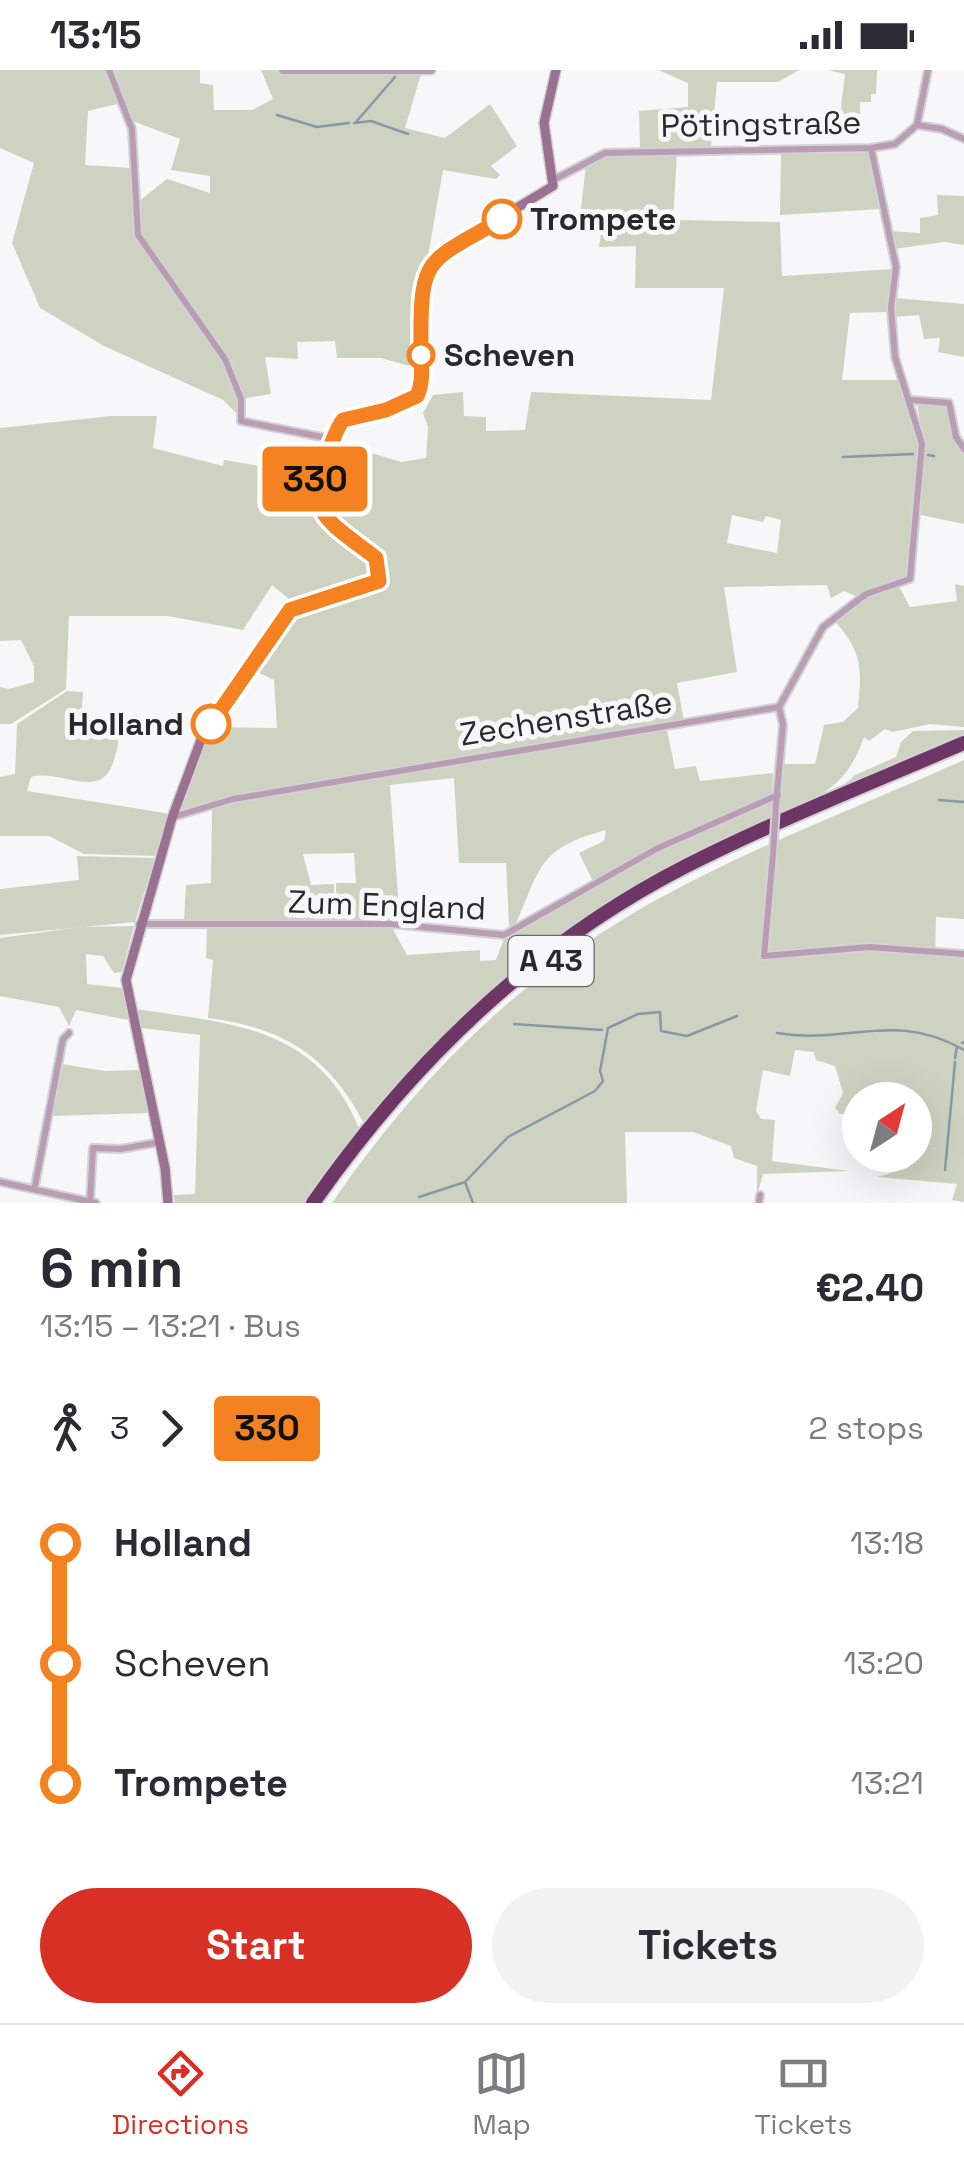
<!DOCTYPE html>
<html lang="en">
<head>
<meta charset="utf-8">
<style>
  body { margin:0; font-family:"Space Grotesk",sans-serif; background:#f2f2f3; color:#2b2b33; height:100vh; display:flex; flex-direction:column; font-size:38px; white-space:nowrap }
  * { box-sizing:border-box; margin:0 }
  p { font-size:32px; color:#7c7c81 }
  .icon { flex:none; width:55px; height:55px; fill:none; stroke:currentColor; stroke-width:2; stroke-linecap:round; stroke-linejoin:round }
  .map { position:relative; height:1133px; overflow:hidden }
  .drawer { display:flex; flex-direction:column; background:#fff; flex:1 }
  .drawer>* { flex:none }
  .badge { padding:0 20px; border-radius:8px; font-size:35px; line-height:65px }
  .needle { width:65px; rotate:36deg }
  .fabs { position:absolute; left:842px; top:1012px; display:grid; gap:20px }
  .fabs a { display:grid; place-items:center; width:90px; height:90px; border-radius:50%; background:#fff; box-shadow:0 10px 40px #0002; font-size:50px }
  .map>.badge { position:absolute; translate:-50% -50%; box-shadow:0 0 0 5px #fff }
  .legs { display:flex; align-items:center; gap:15px; height:110px; padding:0 40px; font-size:32px }
  .legs p { margin-inline-start:auto }
  .headline { display:flex; align-items:center; justify-content:space-between; height:170px; padding:0 40px }
  h1 { font-size:55px; font-weight:700; line-height:75px }
  .button { display:flex; gap:20px; margin-top:auto; padding:20px 40px }
  .button a { flex:1; height:115px; border-radius:60px; background:#d93025; color:#fff; font-size:40px; font-weight:700; line-height:115px; text-align:center }
  .button a+a { background:#f2f2f3; color:#2b2b33 }
  ul { padding:0 40px; list-style:none }
  li { display:flex; align-items:center; gap:35px; height:120px; font-size:38px }
  li i { display:grid; place-items:center; width:15px; height:100%; margin:0 12px; background:currentColor }
  li i::after { content:''; width:25px; height:25px; margin:-12px; border:8px solid; border-radius:50%; background:#fff }
  li p { margin-inline-start:auto }
  li:first-child i { background:linear-gradient(#0000 50%,currentColor 0) }
  li:last-child i { background:linear-gradient(currentColor 50%,#0000 0) }
  .status { display:flex; justify-content:space-between; align-items:center; height:70px; padding:0 50px; background:#fff; direction:ltr }
  .status svg { height:28px; fill:currentColor }
  .menu { display:flex; justify-content:space-around; align-items:center; height:140px; border-top:2px solid #e1e1e2; background:#fff; font-size:28px; color:#7c7c81 }
  .menu a { display:grid; justify-items:center; gap:5px }
  .menu .on { color:#d93025 }
  .map>svg:first-child { display:block }
</style>
</head>
<body>
<div class="status"><b>13:15</b><svg viewBox="0 0 49 12"><path d="M0 12V9h3v3zM5 12V6h3v6zM10 12V3h3v9zM15 12V0h3v12zM26 1h20v11H26zM47 4h2v5h-2z"/></svg></div>
<div class="map">
<svg width="964" height="1133" viewBox="0 0 964 1133">
  <rect width="100%" height="100%" fill="#f7f7f9"/>
  <path fill="#cdd3c0" fill-rule="evenodd" d="M0,0H200V13L213,15L214,40H252L273,29L261,0L421,4L405,58L445,68L490,34L517,76L491,96L500,105L496,109L443,100L421,226L417,298L381,288H337L335,271L297,272L298,289L265,287L271,324L240,329L241,348L223,330L104,276L40,238L12,173L34,93L0,78ZM117,34L130,50L180,69L171,100L210,106V123L167,109L133,136L131,98L85,95L88,41Z
    M658,0H799L778,12H717L711,78L640,79L639,41L688,37V13Z
    M828,0H877L876,24H871V32H860V44L840,45L845,4Z
    M870,81L881,139L780,145L781,82Z
    M677,83L673,150L780,152L782,206L894,199L887,242L850,243L842,310H899C936,364 914,445 909,506L858,527L844,521L831,528L827,515L724,517L737,602L677,613L684,651L481,690L667,660L675,699L696,696L700,711L773,703L772,723L742,740L774,729L772,749C611,818 475,917 363,1052C329,986 282,957 208,948L213,890L206,888L207,856H391L407,885L480,880V891L496,890L505,866L594,813L579,783L604,771L606,760C539,778 541,796 515,856H509L506,793H459L454,708L390,715L400,853L337,855L336,813H356L354,783L303,784L311,815L334,814L335,854L184,850L186,815L211,813L212,737L245,730L242,726L177,743L211,657L277,658L274,610L253,600L292,541L362,521L383,507L378,487L329,446L316,422L333,427L338,400L322,397L336,372L401,392L426,388L428,357L423,343L433,325L463,322L464,346L486,347V361L525,360L531,322L711,330L724,218H635L636,176L599,177L603,152L580,147L586,95L609,85ZM732,445L763,452L766,446L781,450L777,483L727,473Z
    M937,125L964,126V175L944,172L894,179L890,161L920,163V148L938,145Z
    M894,228L964,234V287L938,282L940,268L924,269L919,245L893,247Z
    M921,331L948,337L955,367L964,380V454L921,445L923,368L917,334Z
    M111,346H157L153,378L223,396L224,390L272,398L378,492L374,515L296,535L272,515L243,560L168,546H69L66,619L11,654H0V617L9,619L34,612V596L21,570L0,571V358Z
    M955,514L964,516V657L930,654L893,662L885,659L869,671L864,667C848,712 829,723 780,745L782,694H815L824,655L843,652L858,638C862,596 862,582 834,550L866,526L899,516L910,537L957,531Z
    M67,621L83,622L81,655L118,662C119,671 118,677 115,686C104,735 62,698 31,707L27,721L171,744L157,786L84,784L49,766H0V707L15,704L17,654Z
    M964,660V667L836,722L855,705L896,687L901,672L913,661Z
    M964,690V849L936,847L935,885L964,888V1132L952,1130L957,1114L877,1107L908,1098L915,1085V1030H860V1043L840,1044L835,1038L843,1023L835,996L816,990L814,982L795,980L790,1006L763,1000L756,1041L761,1049L775,1050L772,1091L849,1101L763,1104L757,1125V1096L734,1088L731,1076L693,1062H625L627,1133H332C411,1017 510,916 632,844C737,782 853,740 964,690Z
    M77,786L155,788L135,852L0,865V819L79,810Z
    M134,856L122,902L114,903L103,886L86,884L87,914L124,918L128,950L76,940L69,956L59,937L0,926V868L81,857Z
    M136,939C232,954 316,956 359,1058L305,1133H175L174,1125L195,1124L200,965L141,958Z
    M61,994L105,1001L139,1000L149,1043L51,1046Z"/>
  <g fill="none" stroke-linecap="round" stroke-linejoin="round">
    <path stroke="#8798a8" stroke-width="2.5" d="M277,45L317,57L349,53
      M356,52L395,7
      M354,53L371,51L408,64
      M928,385L934,386
      M843,387L913,384
      M939,730L964,732
      M514,954L602,960
      M777,963C848,975 895,940 964,980
      M962,973L964,972
      M955,988L957,977
      M945,1100L955,992
      M465,1112L473,1133
      M419,1127L465,1112L508,1067L595,1021L603,1011L600,1001L608,958L638,944L660,942L661,961L687,966L737,946"/>
    <defs>
      <path id="minor" d="M109,0L132,59L138,165L225,289L241,329V351L332,369
        M917,55L928,0
        M917,55L942,59L964,69
        M555,109L605,83L871,78L895,74L917,55
        M912,330L949,333L956,367L964,379
        M776,735L783,655L779,637
        M173,747L233,729L779,637L823,557L866,524L910,509L922,374L895,287L891,238L896,197L871,78
        M773,784L764,886L869,877L964,884
        M139,854H392L504,865L658,778L778,725
        M0,1112L96,1133
        M35,1116L63,969L69,963
        M90,1132L93,1078L121,1079L160,1072
        M759,1133L760,1125"/>
      <path id="tertiary" d="M283,0H431"/>
      <path id="secondary" d="M168,1133L165,1098L126,910L172,748L202,667L280,551L305,533L362,520L379,511L377,487C312,439 298,428 340,352L393,338L419,323L423,231L434,188L553,116L544,53L556,0"/>
      <path id="motorway" d="M313,1133C411,993 533,874 686,796C777,750 871,713 964,673"/>
    </defs>
    <use href="#minor" stroke="#d2d2d4" stroke-width="10"/>
    <use href="#tertiary" stroke="#d2d2d4" stroke-width="11"/>
    <use href="#secondary" stroke="#d2d2d4" stroke-width="12"/>
    <use href="#motorway" stroke="#d2d2d4" stroke-width="18"/>
    <use href="#minor" stroke="#b99db2" stroke-width="6"/>
    <use href="#tertiary" stroke="#b99db2" stroke-width="8"/>
    <use href="#secondary" stroke="#9a7191" stroke-width="9"/>
    <use href="#motorway" stroke="#6e3664" stroke-width="14"/>
    <defs>
      <path id="minor-bridge" d="M773,784L776,735"/>
    </defs>
    <use href="#minor-bridge" stroke="#d2d2d4" stroke-width="10" stroke-linecap="butt"/>
    <use href="#minor-bridge" stroke="#b99db2" stroke-width="6"/>
  </g>
  <g fill="none" stroke-linecap="round" stroke-linejoin="round">
    <defs>
      <path id="line-1" d="M211,654L290,540L379,511L376,488C328,451 300,441 329,379C334,369 336,359 343,350L386,340L417,326C424,311 421,295 421,279C420,183 426,194 502,149"/>
    </defs>
    <use href="#line-1" stroke="#fff" stroke-width="22"/>
    <use href="#line-1" stroke="#f58220" stroke-width="15"/>
  </g>
  <g fill="#fff" stroke="#f58220" stroke-width="5">
    <circle cx="502" cy="149" r="18"/>
    <circle cx="421" cy="285" r="12"/>
    <circle cx="211" cy="654" r="18"/>
  </g>
  <g text-anchor="middle" stroke-width="10" stroke-linejoin="round" paint-order="stroke">
    <rect fill="#f7f7f9" stroke="#666767" stroke-width="2.5" x="508.5" y="866" width="85" height="50" rx="8"/>
    <g font-size="30" font-weight="bold" fill="#282929">
      <text x="551" y="901">A 43</text>
    </g>
    <g font-size="32" fill="#282929" stroke="#f7f7f9">
      <text transform="translate(761 54) rotate(-1)" y="11">Pötingstraße</text>
      <text transform="translate(566 648) rotate(-9)" y="11">Zechenstraße</text>
      <text transform="translate(387 835) rotate(2)" y="11">Zum England</text>
    </g>
    <g font-size="32" font-weight="bold" fill="#282929" stroke="#f7f7f9" text-anchor="start">
      <text x="530" y="160">Trompete</text>
      <text x="444" y="296">Scheven</text>
      <text x="184" y="665" text-anchor="end">Holland</text>
    </g>
  </g>
</svg>
<div class="fabs">
<a><svg class="needle" viewBox="-14 -14 28 28"><path d="M0-13l5 13h-10z" fill="#e53935"/><path d="M0 13l5-13h-10z" fill="#7c7c81"/></svg></a>
</div>
<b class="badge" style="left:315px;top:409px;background:#f58220;color:#111">330</b>
</div>
<section class="drawer">
<div class="headline"><div><h1>6 min</h1><p>13:15 – 13:21 · Bus</p></div><b>€2.40</b></div>
<div class="legs"><svg class="icon" aria-label="walk" viewBox="0 0 24 24"><circle cx="13" cy="4" r="2"/><path d="M13 8l-2 6 4 7M11 14l-3 7M7 12l3-4h3l4 4"/></svg>3<svg class="icon" aria-label="forward" viewBox="0 0 24 24"><path d="M9 5l7 7-7 7"/></svg><b class="badge" style="background:#f58220;color:#111">330</b><p>2 stops</p></div>
<ul>
<li><i style="color:#f58220"></i><b>Holland</b><p>13:18</p></li>
<li><i style="color:#f58220"></i><span>Scheven</span><p>13:20</p></li>
<li><i style="color:#f58220"></i><b>Trompete</b><p>13:21</p></li>
</ul>
<div class="button"><a>Start</a><a>Tickets</a></div>
</section>
<nav class="menu">
<a class="on"><svg class="icon" aria-label="directions" viewBox="0 0 24 24"><path d="M12 3l9 9-9 9-9-9zM9 14v-3h6M13 9l2 2-2 2"/></svg>Directions</a>
<a><svg class="icon" aria-label="map" viewBox="0 0 24 24"><path d="M3 6l6-2 6 2 6-2v14l-6 2-6-2-6 2zM9 4v14M15 6v14"/></svg>Map</a>
<a><svg class="icon" aria-label="tickets" viewBox="0 0 24 24"><path d="M3 7h18v10H3zM15 7v10"/></svg>Tickets</a>
</nav>
</body>
</html>
